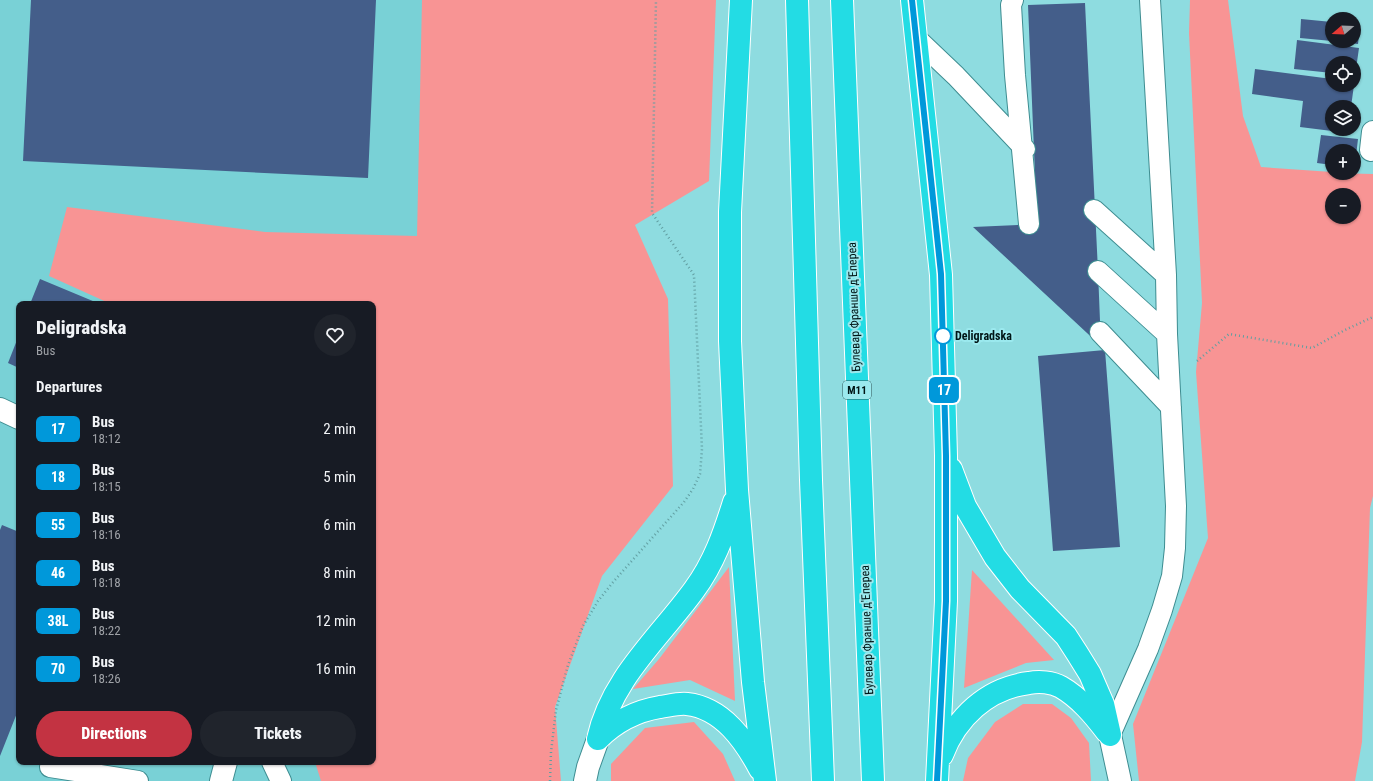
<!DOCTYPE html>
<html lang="en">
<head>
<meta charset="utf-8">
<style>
  body { margin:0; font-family:"Roboto Condensed",sans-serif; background:#20242c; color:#f1f3f6; height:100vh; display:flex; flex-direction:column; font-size:15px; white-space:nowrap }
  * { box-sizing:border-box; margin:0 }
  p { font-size:13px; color:#9ea1a6 }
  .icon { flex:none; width:22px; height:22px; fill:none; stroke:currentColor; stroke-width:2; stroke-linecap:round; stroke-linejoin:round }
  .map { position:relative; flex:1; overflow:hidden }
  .drawer { position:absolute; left:16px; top:301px; width:360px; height:464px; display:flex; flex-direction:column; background:#171b24; border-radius:8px; box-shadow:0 1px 3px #0004 }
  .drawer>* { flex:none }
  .badge { padding:0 8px; border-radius:6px; font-size:14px; line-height:26px }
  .needle { width:26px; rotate:251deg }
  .tools { position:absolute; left:1325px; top:12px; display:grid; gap:8px }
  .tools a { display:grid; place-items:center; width:36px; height:36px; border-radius:50%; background:#171b24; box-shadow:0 1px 3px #0004; font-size:20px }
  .map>.badge { position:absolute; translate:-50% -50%; box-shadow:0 0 0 2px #fff }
  h2 { padding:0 20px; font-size:15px; line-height:36px }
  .round { display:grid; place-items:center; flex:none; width:42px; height:42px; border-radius:21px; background:#20242c }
  .overview { display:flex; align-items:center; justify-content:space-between; height:68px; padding:0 20px }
  h1 { font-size:19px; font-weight:800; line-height:30px }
  .primary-button { display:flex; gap:8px; margin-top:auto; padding:8px 20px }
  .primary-button a { flex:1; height:46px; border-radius:24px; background:#c33342; color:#fff; font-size:16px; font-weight:800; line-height:46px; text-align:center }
  .primary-button a+a { background:#20242c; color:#f1f3f6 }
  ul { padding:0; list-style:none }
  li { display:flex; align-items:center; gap:12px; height:48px; padding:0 20px }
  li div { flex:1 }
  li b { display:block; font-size:15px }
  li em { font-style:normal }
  li .badge { min-width:44px; font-weight:700; text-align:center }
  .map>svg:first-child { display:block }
</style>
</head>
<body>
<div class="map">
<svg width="1373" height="781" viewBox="0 0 1373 781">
  <rect width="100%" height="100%" fill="#8edce0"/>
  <path fill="#79d1d6" d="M0,0H430L423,245L329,304H19V762H331L337,781H0Z"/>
  <path fill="#f89494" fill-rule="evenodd" d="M422,0H716L709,181L635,225L668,299L673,486L602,576L555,707L561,781H321L315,762H373V304H111L49,276L67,207L265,232L417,236Z
    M1190,0H1228L1243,116L1261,167L1332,172V173L1373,174V496L1370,508L1362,742L1355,781H1139L1133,724L1208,538L1196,372L1202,303L1189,33ZM1332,195H1354V217H1332Z
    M729,567L735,701L690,680L633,689L659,659Z
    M972,570L1054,660L1026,663L964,688Z
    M1023,704H1052L1071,718L1089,743L1091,781H963L968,758L995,722Z
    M694,722L723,754L735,781H611V764L645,728Z"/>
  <path fill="#445e8a" d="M31,0H376L368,178L23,161Z
    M1085,3L1098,271L1101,346L973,227L1037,224L1028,5Z
    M1301,19L1332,22V41L1300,38Z
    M1354,24L1360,25L1358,44L1338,42V41H1354Z
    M1297,40L1359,48L1355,76L1354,63H1332V73L1294,69Z
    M1255,69L1332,79V85H1354L1351,107H1332V129H1349L1348,133L1300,127L1303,101L1252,94Z
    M1321,135L1358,139L1355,164H1354V151H1332V165L1317,163Z
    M40,279L100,304H30Z
    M19,335V368L8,363Z
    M1105,350L1120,547L1053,551L1038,356Z
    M2,525L19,532V708L0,756V530Z"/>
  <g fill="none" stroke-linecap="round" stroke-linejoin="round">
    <defs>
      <path id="lane" d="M1013,0L1011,5L1015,75L1029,224
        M916,38L956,76L1025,149
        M1094,210L1166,275
        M1098,271L1167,334
        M1100,332L1171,407
        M1110,735L1148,649L1162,610L1172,576L1175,548L1176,506L1167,334L1166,275L1150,0
        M272,762L281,781
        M50,767L138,781"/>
      <path id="street" d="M1371,150L1373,132
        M0,409L19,418
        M1110,735L1120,781
        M221,781L226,762
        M585,781L588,767L598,739"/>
      <path id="highway" d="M741,0L730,212V341L737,490L753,682L765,781
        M797,0L811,480L823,781
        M842,0L873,781
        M912,0L941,275L946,456V601L937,781
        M951,469L965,506L995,557L1020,589L1066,636L1077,653L1090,674L1103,704L1110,735
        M598,739C611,679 659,638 694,590C714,563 724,534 734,502
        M598,739C615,722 636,711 660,707C668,706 678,703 687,704C723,708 745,741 760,769
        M942,755C956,718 987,688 1029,683C1039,681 1052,682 1061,687C1080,698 1094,715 1107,732"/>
    </defs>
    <use href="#lane" stroke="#3e8d91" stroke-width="22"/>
    <use href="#street" stroke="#3e8d91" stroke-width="24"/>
    <use href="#highway" stroke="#fff" stroke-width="24"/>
    <path stroke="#619ea1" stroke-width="2.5" stroke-dasharray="1 3" stroke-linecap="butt" d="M1197,361L1229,334L1312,348L1345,330L1373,317
      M550,781L551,752L556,710L568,665L583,626L598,601L614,581L684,502L693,489L700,474L702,449L694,275L652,213L656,0"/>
    <use href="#lane" stroke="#fff" stroke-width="20"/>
    <use href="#street" stroke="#fff" stroke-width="22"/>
    <use href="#highway" stroke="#23dce4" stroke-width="22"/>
  </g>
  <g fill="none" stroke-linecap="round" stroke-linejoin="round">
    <defs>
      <path id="line" d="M912,0L941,274L946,456V601L937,781"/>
    </defs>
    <use href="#line" stroke="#fff" stroke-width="9"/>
    <use href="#line" stroke="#0098da" stroke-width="6"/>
  </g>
  <circle fill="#fff" stroke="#0098da" stroke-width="2" cx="943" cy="336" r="8"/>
  <g text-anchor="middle" stroke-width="4" stroke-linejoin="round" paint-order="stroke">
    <rect fill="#9be9ee" stroke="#2e5557" stroke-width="1" x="843" y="381" width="28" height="18" rx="3"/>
    <g font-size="11" font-weight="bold" fill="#001516">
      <text x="857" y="394">M11</text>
    </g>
    <g font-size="12" fill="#001516" stroke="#9be9ee">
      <text transform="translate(854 307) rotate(-92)" y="4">Булевар Франше д'Епереа</text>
      <text transform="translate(867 630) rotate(-92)" y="4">Булевар Франше д'Епереа</text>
    </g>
    <g font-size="12" font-weight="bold" fill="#001516" stroke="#9be9ee" text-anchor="start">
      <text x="955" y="340">Deligradska</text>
    </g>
  </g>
</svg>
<div class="tools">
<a><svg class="needle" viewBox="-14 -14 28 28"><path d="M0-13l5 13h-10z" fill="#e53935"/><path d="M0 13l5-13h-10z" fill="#9ea1a6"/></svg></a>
<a><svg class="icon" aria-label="locate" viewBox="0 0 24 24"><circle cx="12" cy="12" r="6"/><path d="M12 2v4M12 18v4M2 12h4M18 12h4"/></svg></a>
<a><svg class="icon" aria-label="layers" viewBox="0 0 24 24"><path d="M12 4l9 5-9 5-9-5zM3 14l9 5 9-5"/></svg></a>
<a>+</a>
<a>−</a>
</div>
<b class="badge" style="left:944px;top:390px;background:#0098da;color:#fff">17</b>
<section class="drawer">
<div class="overview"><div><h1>Deligradska</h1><p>Bus</p></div><a class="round"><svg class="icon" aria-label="heart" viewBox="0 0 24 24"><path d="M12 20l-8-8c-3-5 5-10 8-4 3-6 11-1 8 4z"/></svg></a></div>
<h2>Departures</h2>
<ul>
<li><span class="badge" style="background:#0098da;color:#fff">17</span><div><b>Bus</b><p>18:12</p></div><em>2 min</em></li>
<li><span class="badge" style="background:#0098da;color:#fff">18</span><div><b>Bus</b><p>18:15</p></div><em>5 min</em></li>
<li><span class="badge" style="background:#0098da;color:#fff">55</span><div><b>Bus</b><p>18:16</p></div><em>6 min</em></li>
<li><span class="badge" style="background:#0098da;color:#fff">46</span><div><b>Bus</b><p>18:18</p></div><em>8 min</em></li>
<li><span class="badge" style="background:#0098da;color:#fff">38L</span><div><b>Bus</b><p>18:22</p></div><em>12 min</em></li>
<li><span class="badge" style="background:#0098da;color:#fff">70</span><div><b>Bus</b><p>18:26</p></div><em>16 min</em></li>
</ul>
<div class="primary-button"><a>Directions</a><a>Tickets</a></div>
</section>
</div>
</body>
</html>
